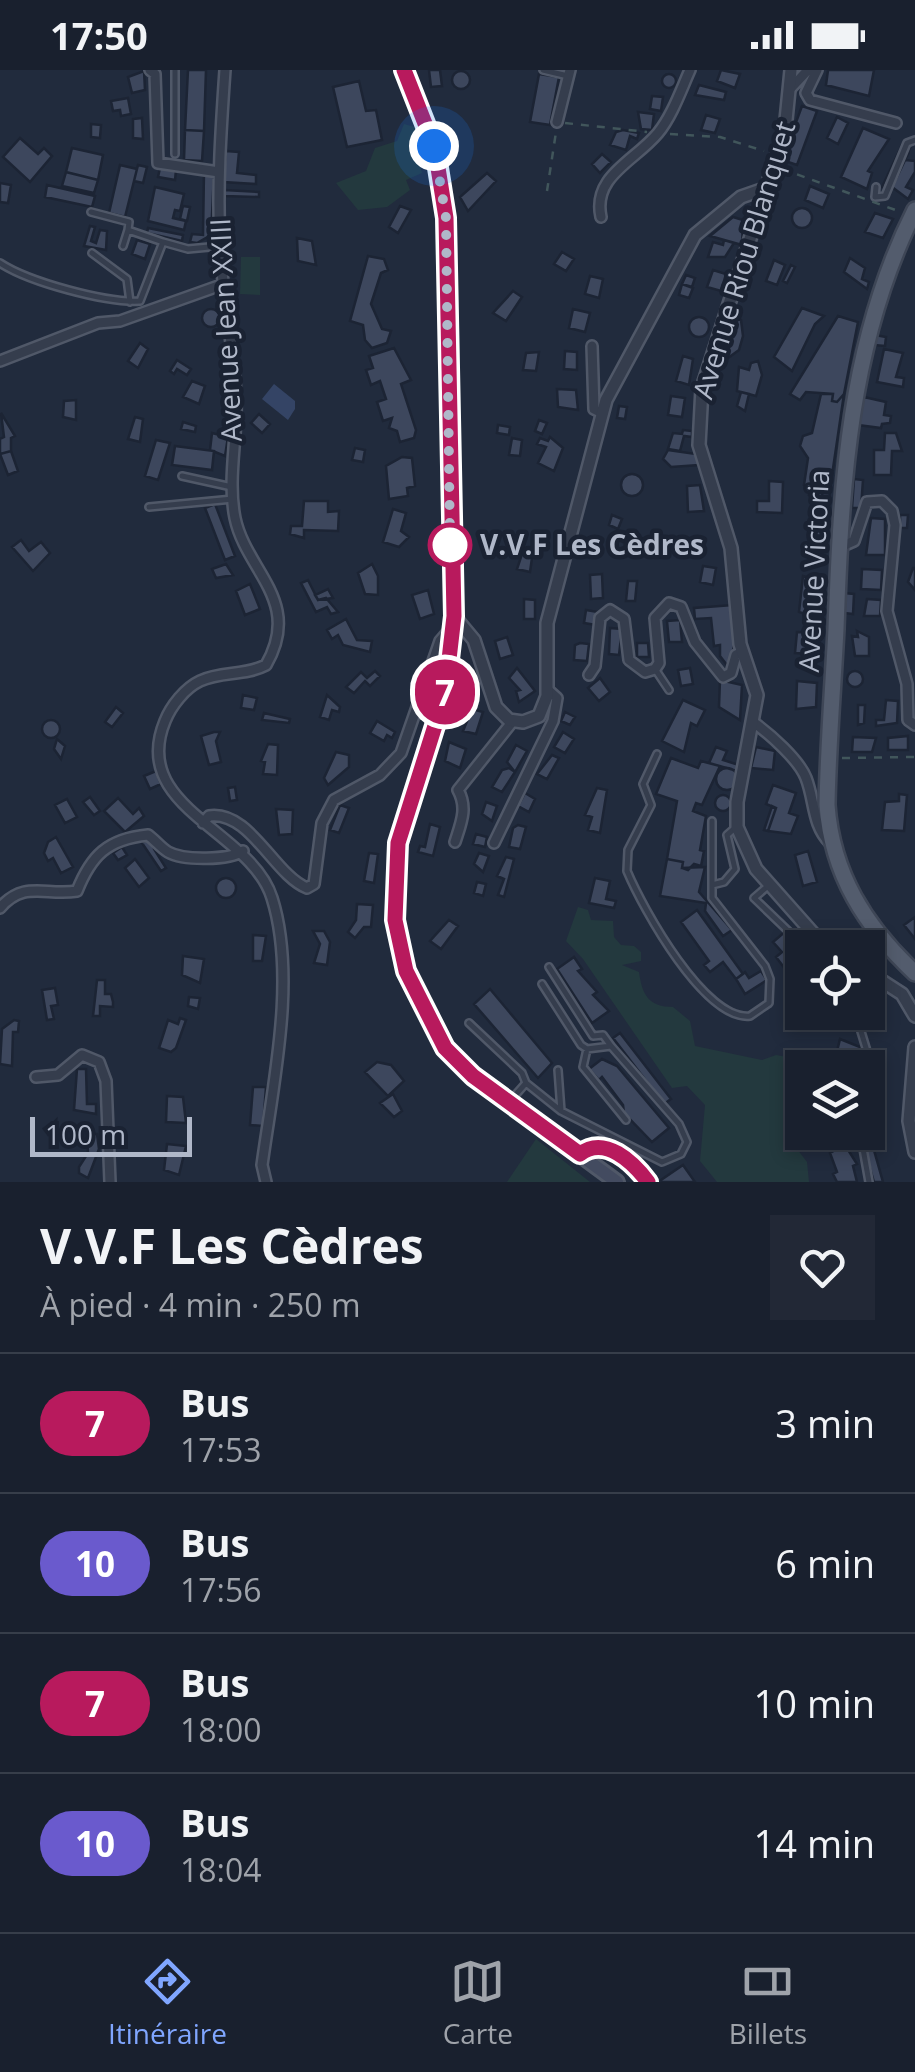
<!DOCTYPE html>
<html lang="fr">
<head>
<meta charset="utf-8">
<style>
  body { margin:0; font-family:"Open Sans",sans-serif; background:#222836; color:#f1f3f6; height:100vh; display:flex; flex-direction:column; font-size:38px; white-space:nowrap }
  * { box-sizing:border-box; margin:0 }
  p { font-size:32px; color:#9fa3aa }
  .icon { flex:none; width:55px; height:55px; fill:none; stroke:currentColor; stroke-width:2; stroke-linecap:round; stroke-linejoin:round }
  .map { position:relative; height:1112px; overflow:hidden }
  .sheet { display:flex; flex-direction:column; background:#19202e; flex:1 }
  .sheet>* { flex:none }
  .badge { padding:0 20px; border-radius:32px; font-size:35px; line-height:65px }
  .tools { position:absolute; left:785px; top:860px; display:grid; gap:20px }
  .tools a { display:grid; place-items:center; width:100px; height:100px; border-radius:0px; background:#19202e; box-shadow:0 5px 15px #0003,0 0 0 2px #373e4a; font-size:50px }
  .scale { position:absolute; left:30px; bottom:25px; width:162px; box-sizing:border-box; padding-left:10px; border:5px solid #b0b8c9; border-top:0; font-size:28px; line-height:35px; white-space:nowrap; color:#b0b8c9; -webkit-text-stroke:8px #1a2232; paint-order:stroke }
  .you { position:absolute; width:50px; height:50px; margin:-25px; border:8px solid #fff; border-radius:50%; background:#1a73e8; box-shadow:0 0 0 15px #1a73e833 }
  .map>.badge { position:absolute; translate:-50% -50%; box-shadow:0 0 0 5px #fff }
  .round { display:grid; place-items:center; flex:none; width:105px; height:105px; border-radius:0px; background:#222836 }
  .head { display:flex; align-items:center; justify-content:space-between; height:170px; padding:0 40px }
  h1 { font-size:48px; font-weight:700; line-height:75px }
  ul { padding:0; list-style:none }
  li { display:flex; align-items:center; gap:30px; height:140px; padding:0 40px; border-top:2px solid #373e4a }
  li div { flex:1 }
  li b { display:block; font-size:38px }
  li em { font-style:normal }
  li .badge { min-width:110px; font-weight:700; text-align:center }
  .status { display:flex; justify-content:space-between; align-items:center; height:70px; padding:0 50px; background:#19202e; direction:ltr }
  .status svg { height:28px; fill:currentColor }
  .tab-bar { display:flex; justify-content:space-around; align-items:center; height:140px; border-top:2px solid #373e4a; background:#19202e; font-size:28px; color:#9fa3aa }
  .tab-bar a { display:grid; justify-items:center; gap:5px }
  .tab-bar .selected { color:#80a6ff }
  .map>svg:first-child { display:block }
</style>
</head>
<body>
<div class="status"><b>17:50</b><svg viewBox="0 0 49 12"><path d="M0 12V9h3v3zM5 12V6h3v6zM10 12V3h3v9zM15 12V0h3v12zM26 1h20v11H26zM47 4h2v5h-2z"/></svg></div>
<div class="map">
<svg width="915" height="1112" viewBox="0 0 915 1112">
  <rect width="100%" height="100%" fill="#212b3d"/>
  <path fill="#23393e" d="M404,54L418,58L425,78L416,82L422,103L406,110L410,120L387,137L358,140L336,113L366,101L375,78L397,71Z
    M241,187H260V225L240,224Z
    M578,837L588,840L591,850L613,851L614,867L621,875L634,876L641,882V891L622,895L639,902C642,925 649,937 673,937L690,951L695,976L762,990L776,985L793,988L784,1062L807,1092L809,1112H717L700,1091L705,1035L687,1016L672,1018L583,889L566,871Z
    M536,1069L590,1112H507Z"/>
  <path fill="#344465" d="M274,314L295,331V339L288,350L262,329Z"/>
  <path fill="#3d475d" stroke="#1c2434" stroke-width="2.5" d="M188,0H206L204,61L185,60Z
    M429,0H440L442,16L431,17Z
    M721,0L740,4L735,18L717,11Z
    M849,0H874L869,26L826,15L828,0Z
    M144,1L145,20L132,23L128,7Z
    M452 10a9 9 0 1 1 18 0a9 9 0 1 1-18 0Z
    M539,4L559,7L550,55L530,52Z
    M662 11a7 7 0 1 1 14 0a7 7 0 1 1-14 0Z
    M359,11L366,41L376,40L382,70L347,77L333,17Z
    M699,15L726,22L724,30L695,25Z
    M652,26L663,27L661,41L650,39Z
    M128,28L131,44L121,46L120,40L113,41L111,31Z
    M802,36L817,41L797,95L782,90Z
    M638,42L654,44L652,60L641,59Z
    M706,45L720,49L715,63L701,60Z
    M837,47L848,53L838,74L827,68Z
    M142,48L143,69L133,68V49Z
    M91,54L101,55L100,68L91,67Z
    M863,58L889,69L868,101L872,103L867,119L841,107Z
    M185,60L204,61L202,91L184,90Z
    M623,60L639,63L637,69L630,66L626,80L610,75L616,62Z
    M20,68L38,84L44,78L52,86L30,112L3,87Z
    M902,75L910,78L890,120L882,117Z
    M72,78L103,85L98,110L66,102Z
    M226,81L239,82L237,103L256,105V114L223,112Z
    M909,82L905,90L915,91V102L906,117L913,120L908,129L892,117Z
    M602,84L611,92L600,103L592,94Z
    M120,95L137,99L125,147L109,143Z
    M138,95L147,97L143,113L134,111Z
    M160,98L176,100L175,110L158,107Z
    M66,102L98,110L94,123L62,116Z
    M204,102L214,104L211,165L197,173L190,172L192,164L203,165Z
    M487,103L496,111L468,141L460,127Z
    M0,113L11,115L8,133L0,132Z
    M47,115L95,126L92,137L45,127Z
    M810,116L829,124L823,138L805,130Z
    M155,117L184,124L180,141L175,140L173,148L186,151L184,160L148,151Z
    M224,120L259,122V127L224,126Z
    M183,136L190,137L187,151L180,149Z
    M400,136L411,140L398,163L389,157Z
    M792 148a10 10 0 1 1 20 0a10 10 0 1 1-20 0Z
    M875,143L893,149L883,168L865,162Z
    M733,147L743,150L742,175L710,166Z
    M90,156L95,157L91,171L96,173L100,160L107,161L106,180L84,176Z
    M148,158L183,165L182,171L147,163Z
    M297,168L312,171L316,195L298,191Z
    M137,170L150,174L145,189L132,184Z
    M724,170L734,173L725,187H708L713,172L723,175Z
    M562,182L574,189L566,201L554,194Z
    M368,186L384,189L388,200L381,203L371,234L382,259L391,261L387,273L372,278L365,270L363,255L350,251Z
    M850,188L865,198L862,209L869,212L867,219L844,202Z
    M774,190L785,195L777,215L766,211Z
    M791,195L795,197L787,213L783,211Z
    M713,200L726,204L721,221L707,217Z
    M686,205L695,208L692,217L682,214Z
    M590,206L603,209L599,228L585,224Z
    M682,214L693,218L689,228L679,225Z
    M513,221L522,227L506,251L493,243Z
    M802,238L824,246L815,254L792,301L774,287Z
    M573,239L590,243L585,262L569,258Z
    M202 248a9 9 0 1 1 18 0a9 9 0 1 1-18 0Z
    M838,246L858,252L844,324L837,332L832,331L833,324L806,322L800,330L790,324Z
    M689 257a10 10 0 1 1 20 0a10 10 0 1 1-20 0Z
    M735,248L741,250L743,266L739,280L728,288L724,283Z
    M875,265L886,267L885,276L874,275Z
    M140,273L148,279L138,298L128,291Z
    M394,278L411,310L401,314L416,360L414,368L400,372L397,361L389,358L392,348L383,351L377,332L386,329L380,311L371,315L366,300L373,298L369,286Z
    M884,279L903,283L896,307L904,308L903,317L877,312Z
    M565,281L577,282V300L564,299Z
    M539,282L536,301L523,300L526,283Z
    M683,286L693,289L689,315L676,311Z
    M177,290L191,299L187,305L177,299L174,304L170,301Z
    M758,291L762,305L756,326L737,321L739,297L749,300L751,293Z
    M192,311L205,316L199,334L183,327Z
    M557,319L576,320L578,340L558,337Z
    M741,322L749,324L745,341L737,336Z
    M821,324H833L832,331L837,332L844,324L830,419L823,418L822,427L809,425L810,418L804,415L808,388L800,376L803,366L812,363Z
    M671,326L685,328L682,347L668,345Z
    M864,327L886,332L884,345L891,346L890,353L882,354L881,358L858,355Z
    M76,330V350L63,347L64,331Z
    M619,336L627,337L625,349L617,348Z
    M1,343L15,366L11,368V381L0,384V369L4,367Z
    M259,344L270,354L262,363L251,353Z
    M135,347L143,349L140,372L128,369Z
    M539,350L547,353L542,364L535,361Z
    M183,352L196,356L195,362L181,359Z
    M498,355L510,357L509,365L497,363Z
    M683,360L692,361V367L684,366L680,381L668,379L673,363L682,364Z
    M212,363L228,367L225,386L210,380Z
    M885,363H896L902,381H892L891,405H874V380H884Z
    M550,367L563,378L554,401L538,393L546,377L537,374L540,368L548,371Z
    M512,368L522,370L520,386L509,385Z
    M156,370L170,373L158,410L145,406Z
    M175,376L214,381L212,400L172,395Z
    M355,378L365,380L363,392L352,390Z
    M668,380L696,384L699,395L671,397L663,389Z
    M11,381L18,401L8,405L0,384Z
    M402,387L412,388L415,416L407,418L408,426L389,429L386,396Z
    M621 415a11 11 0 1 1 22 0a11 11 0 1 1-22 0Z
    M854,409L863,410L861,438H852Z
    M769,411L783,412L782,443L757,442V431H769Z
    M700,415L704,441L688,442L687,416Z
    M823,418L830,419L827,466L812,465L814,426L822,427Z
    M304,431H328V442L339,441L338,461L304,460V468L290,464L291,456H302Z
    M215,434L235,486L225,490L205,438Z
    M393,439L406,443L401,461L409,467L399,477L383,472Z
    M612,445L622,449L618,459L609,455Z
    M900,445H908L907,458H900Z
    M871,448L885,449V485H866Z
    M21,470L29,481L41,472L50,483L33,501L12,477Z
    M524,478L533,481L530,502L517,499Z
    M226,494L233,505L216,508L212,499Z
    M372,494L378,506V525L365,524L358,503Z
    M703,496L716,498L713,515L700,512Z
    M913,498H915V520L908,512Z
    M862,499L882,500L881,520L861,519Z
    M602,504L603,528L591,529L590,505Z
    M803,506L817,510L816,530L824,529V538H815V531H811V546L799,542Z
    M308,510L318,530L326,528L338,542L331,544L327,537L316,542L301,513Z
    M628,511H637L635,531H626Z
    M250,514L260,539L245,545L236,521Z
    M328,519L333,528L318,530L315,525Z
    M428,520L434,544L420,549L412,525Z
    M844,523L854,524L853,544L844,543Z
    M524,529L535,530V549H524Z
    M867,529L881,530L880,546H864Z
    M733,535L735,569L730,599L720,586V575L714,576L711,548L695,549L694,538Z
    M586,540L598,542L596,555L584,553Z
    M346,549L357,570L372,571L370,582L343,575L338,565L332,569L327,560Z
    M680,550L682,572H669L667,551Z
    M610,558L622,559L619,585L609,584Z
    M857,561L869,567V586H855L852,566L858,567Z
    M797,562L818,563L817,584L795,583Z
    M507,567L513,585L500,589L495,571Z
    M580,573L589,574L587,591L574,590L575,575Z
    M637,573H648L649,587H637Z
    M517,598L535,621L519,632L516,621L520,620L509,608Z
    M690,598L693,614L681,616L678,600Z
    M847 609a8 8 0 1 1 16 0a8 8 0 1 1-16 0Z
    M375,601L380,606L370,616L365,611L354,623L346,617L361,602L367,608Z
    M600,608L610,622L599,631L588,618Z
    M720,610L742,615L740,650L719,637Z
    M797,611L817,613L816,637L796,639Z
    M243,625L257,628L254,640L241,638Z
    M327,625L340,637L339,642L332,640L329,650L320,647Z
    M683,630L705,640L697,656L691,653L684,682L662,671Z
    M886,630L898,631L897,653L876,656V650H884Z
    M858,635H865L864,653L858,655Z
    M116,637L123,643L112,657L105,652Z
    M472,639L483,642L476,664L463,661Z
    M565,642L575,647L570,655L561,651Z
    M264,643L290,649L289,653L262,650Z
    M42 659a9 9 0 1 1 18 0a9 9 0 1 1-18 0Z
    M377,651L395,662L392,668L387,665L384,671L370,663Z
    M214,662H220L216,671L221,692L209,695L201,666Z
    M563,662L574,669L565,683L554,677Z
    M908,666V680H888V668Z
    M853,667L876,668L872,682H852Z
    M57,669L65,676L61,689L54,679Z
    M449,672L466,679L460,698L445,691Z
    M268,674L278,675L277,705L263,704L265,692L261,691Z
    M516,675L527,681L515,702L507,692Z
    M716,677L727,681L723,690L739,695L737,701L709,693Z
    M756,677L775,681L773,700L751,698Z
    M336,682L349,685V697L328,715L324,708Z
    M552,685L559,688L547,709L537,704Z
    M671,688L698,698L701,691L720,696L702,735L696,733L693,741L706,746L700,780L704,781L701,796L694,794L688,800L682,798L683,792L667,789L677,731L656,724Z
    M509,698L515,702L502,722L492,717L502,700Z
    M716 709a11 11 0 1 1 22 0a11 11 0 1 1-22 0Z
    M156,701L161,714L150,719L144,706Z
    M773,715L796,723L789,743L798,746L791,764L768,761L776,738L766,734Z
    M235,717L237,730L230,731L228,718Z
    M597,718L607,720L600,763L588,760L592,747L585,745Z
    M525,723L535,729L529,742L518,736Z
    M899,724L907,725L904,761L882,760L885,732L899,731Z
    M715 733a8 8 0 1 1 16 0a8 8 0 1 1-16 0Z
    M90,727L100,741L94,745L83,732Z
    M118,728L133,744L139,738L144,746L125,762L104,741Z
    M67,729L77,747L65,753L55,735Z
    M486,732L497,736L492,751L482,744Z
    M340,735L349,738L339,763L330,760Z
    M772,736L776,738L768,761L764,760Z
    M276,739L293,740L292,764L279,765Z
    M430,754L440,757L433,786L418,782L420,776L425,777Z
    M518,755L526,757L520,779L509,777L513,758Z
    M476,764L487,767L485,777L473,774Z
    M56,767L73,797L61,803L53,788L48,791L44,783L48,772Z
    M148,770L157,776L154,779L166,798L161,801L142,773Z
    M122,777L127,785L118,790L113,783Z
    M808,781L817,812L803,816L795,785Z
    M369,783L378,784L374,813L364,811Z
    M479,783L489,786L483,802L474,794Z
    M506,787L514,789L504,827L498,825L504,809L497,806Z
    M135,789L149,808L139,817L125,798Z
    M667,789L683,792L682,798L705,797L699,822L732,860L723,866L705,841L706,833L660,826Z
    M216 818a10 10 0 1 1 20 0a10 10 0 1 1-20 0Z
    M595,808L610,811L606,829L616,831L614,838L589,833Z
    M477,812L486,814L483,826L474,823Z
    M357,834L373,835L371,857H364L355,868L348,862L356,850Z
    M697,840L743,904L736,909L723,892L710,902L704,895L709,891L681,852Z
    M915,847V869L904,855Z
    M449,850L458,856L441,879L430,871Z
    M787,860L802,883V921L776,887L782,882L773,872Z
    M313,861H324L330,872L327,895L314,893L320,874Z
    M253,865L266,866L262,891H253Z
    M183,886L204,889L200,913L182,905Z
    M574,887L582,899L578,901L597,922L593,925L609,941L592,953L557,899Z
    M761,901L767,910L745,924L736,909L745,902L749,908Z
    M97,910H105V924H111L113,932V937L100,936V946H93Z
    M55,918L58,935L51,936L54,949L47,950L42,920Z
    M490,919L552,993L538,1008L474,934Z
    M189,927L200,928L198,939L188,936Z
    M180,948L186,950L176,978L171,982L159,978L168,950L178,954Z
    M14,950L19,951L18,962H13L12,996L0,994L2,959Z
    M620,963L671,1029L664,1034L613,968Z
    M840,969L860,977L857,998H833Z
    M602,989L617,996L669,1058L652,1072L624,1043L623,1035L602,1007L599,1010L589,999Z
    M377,992L391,995L404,1011L388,1026L365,1002Z
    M77,999H86L87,1034H96V1044L74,1040Z
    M253,1017H266L263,1056L250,1055Z
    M393,1024L402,1041L394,1047L380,1033Z
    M167,1026L183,1027L186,1053L166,1052Z
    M87,1064H97L99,1079L88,1108L79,1103V1097L88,1083Z
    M872,1064V1073L883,1112H874L866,1085V1067Z
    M167,1074L186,1076L179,1105L164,1100Z
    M845,1075L857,1094L853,1096L857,1112H837L833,1104L837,1102L830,1083Z
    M683,1095L695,1112H662L661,1110Z"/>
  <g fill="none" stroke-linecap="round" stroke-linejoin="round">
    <defs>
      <path id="service" d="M175,0V84
        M543,0L568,6
        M876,117L875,127L885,126L907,73L915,70
        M91,142L129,152L128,160L163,172
        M123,176L128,160
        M92,183L127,209L130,232
        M0,193C29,212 106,233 140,231L163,172L188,179L220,176
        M182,406L232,417
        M149,437L233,429
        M655,599L669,620
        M657,684L643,714L651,735L628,780L627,801C643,839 705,951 750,946L769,933L770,909L765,896L712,828V815
        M712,751V815L724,812L735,799L727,765L735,758
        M769,815L754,828L806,878
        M549,897L593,966L603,965L611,976
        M855,942L867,981L862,998
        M469,953L522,1003L526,1013L511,1030
        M587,979L583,997L626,1050
        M558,1000L561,1041
        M526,1013L561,1041L662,1092L681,1084L687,1072L679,1054L611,976L587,979L581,975L542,914
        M860,1062L869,1112
        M581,1083C609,1069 631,1090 648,1112"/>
      <path id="minor" d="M150,0L155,4L158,93L219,102
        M225,0C221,58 217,116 220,175C222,226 234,276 236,326C238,367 227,408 235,448C246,501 303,531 266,595C245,606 221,601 200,611C185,618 171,636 165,651C129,738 251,760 272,828C297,907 273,1014 262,1095L266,1112
        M817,0L806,23L810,30L896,53
        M791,18L808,0
        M557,52L570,0
        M601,147C592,106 635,91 658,63C672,46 681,20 690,0
        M592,276L594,339L602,343
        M0,291L98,253L120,251L224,214
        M838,478L854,471L867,432L882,431L892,441L895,455L887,541L907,614L908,650L915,655
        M589,605L595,596L600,548L610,540L624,549L629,590L645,602L655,599L659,593L655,548L669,533L681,537L695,572L723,607L731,603L736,585L742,582
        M753,652C770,664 799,690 806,708C815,731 812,755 830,773
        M203,753L209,746C250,740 274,805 307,818L314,814L322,753L334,730L380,705L401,683L440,571L452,557
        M455,772C461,753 468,738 458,720L513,651
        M494,773L553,651L557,628L547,619
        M0,838C24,810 45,826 77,821C91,786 107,769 148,765C155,770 161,778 168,782C184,791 229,790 243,781
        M36,1007L58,1005L82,985L99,992L106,1011L110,1112"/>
      <path id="tertiary" d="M791,0L785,60L702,318L699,375L731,478L740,574L757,625L737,732V757L756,799L826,878
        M454,546L474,570L496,637L509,650L523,652L539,646L547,626V553L606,330L695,165L741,127L764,119
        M868,902L902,924L915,946
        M915,977L909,1051L915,1082"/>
      <path id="secondary" d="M404,0L435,79L446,148L454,546L445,624L398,773L395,850L406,901L445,978L473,1006L617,1112"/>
      <path id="primary" d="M915,140C849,271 841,415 836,559C833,618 828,676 827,735C832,804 865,856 915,903"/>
    </defs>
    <use href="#service" stroke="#505868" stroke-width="10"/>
    <use href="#minor" stroke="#505868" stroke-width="14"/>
    <use href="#tertiary" stroke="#505868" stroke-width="16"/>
    <use href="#secondary" stroke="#505868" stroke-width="18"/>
    <use href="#primary" stroke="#3e4656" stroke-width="20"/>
    <path stroke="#41565b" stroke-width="2.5" stroke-dasharray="8 8" stroke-linecap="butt" d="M565,53L647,62
      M670,64L720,67L764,81
      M782,99L901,142
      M547,121L556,62
      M842,688L915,687"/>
    <use href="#service" stroke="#353d4d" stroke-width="5"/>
    <use href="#minor" stroke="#353d4d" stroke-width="9"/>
    <use href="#tertiary" stroke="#353d4d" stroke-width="11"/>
    <use href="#secondary" stroke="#434b60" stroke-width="12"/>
    <use href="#primary" stroke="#535c6d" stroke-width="15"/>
  </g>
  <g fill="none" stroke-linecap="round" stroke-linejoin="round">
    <defs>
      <path id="line" d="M404,0L435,79L446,148L454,546L445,624L398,773L395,850L406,901L445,978L473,1006L580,1084C605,1065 633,1092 648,1112"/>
    </defs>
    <use href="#line" stroke="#fff" stroke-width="22"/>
    <use href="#line" stroke="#b81a5d" stroke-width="15"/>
    <path stroke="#b0b8c9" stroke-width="10" stroke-dasharray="0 18" d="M434,76L446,148L450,475"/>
  </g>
  <circle fill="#fff" stroke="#b81a5d" stroke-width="5" cx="450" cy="475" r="20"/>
  <g text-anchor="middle" stroke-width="9" stroke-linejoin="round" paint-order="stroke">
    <g font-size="28" fill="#b0b8c9" stroke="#1a2232">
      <text transform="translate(744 190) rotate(-73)" y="10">Avenue Riou Blanquet</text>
      <text transform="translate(226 260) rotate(-93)" y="10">Avenue Jean XXIII</text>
      <text transform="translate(814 501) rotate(-87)" y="10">Avenue Victoria</text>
    </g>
    <g font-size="28" font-weight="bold" fill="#b0b8c9" stroke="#1a2232" text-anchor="start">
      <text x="480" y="485">V.V.F Les Cèdres</text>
    </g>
  </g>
</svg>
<div class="tools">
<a><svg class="icon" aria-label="locate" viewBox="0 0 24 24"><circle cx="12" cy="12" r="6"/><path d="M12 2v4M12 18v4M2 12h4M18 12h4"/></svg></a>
<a><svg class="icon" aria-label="layers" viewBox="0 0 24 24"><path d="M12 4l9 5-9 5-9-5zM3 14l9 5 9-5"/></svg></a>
</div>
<div class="scale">100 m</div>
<div class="you" style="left:434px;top:76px"></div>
<b class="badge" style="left:445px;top:622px;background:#b81a5d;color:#fff">7</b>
</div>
<section class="sheet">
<div class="head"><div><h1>V.V.F Les Cèdres</h1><p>À pied · 4 min · 250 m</p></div><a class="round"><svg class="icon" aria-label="heart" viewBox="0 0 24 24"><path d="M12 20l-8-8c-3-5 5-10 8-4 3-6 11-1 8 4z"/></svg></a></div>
<ul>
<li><span class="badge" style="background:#b81a5d;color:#fff">7</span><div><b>Bus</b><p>17:53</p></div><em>3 min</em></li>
<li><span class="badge" style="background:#6a5acd;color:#fff">10</span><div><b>Bus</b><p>17:56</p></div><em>6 min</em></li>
<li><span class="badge" style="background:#b81a5d;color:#fff">7</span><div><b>Bus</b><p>18:00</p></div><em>10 min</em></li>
<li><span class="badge" style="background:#6a5acd;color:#fff">10</span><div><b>Bus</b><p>18:04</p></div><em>14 min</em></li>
</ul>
</section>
<nav class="tab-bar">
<a class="selected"><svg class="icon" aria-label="directions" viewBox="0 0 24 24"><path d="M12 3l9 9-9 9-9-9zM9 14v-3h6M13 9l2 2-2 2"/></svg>Itinéraire</a>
<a><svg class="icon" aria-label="map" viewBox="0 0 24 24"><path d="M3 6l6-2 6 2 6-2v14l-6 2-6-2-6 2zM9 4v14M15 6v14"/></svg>Carte</a>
<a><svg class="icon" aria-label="tickets" viewBox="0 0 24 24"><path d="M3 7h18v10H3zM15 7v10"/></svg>Billets</a>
</nav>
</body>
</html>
